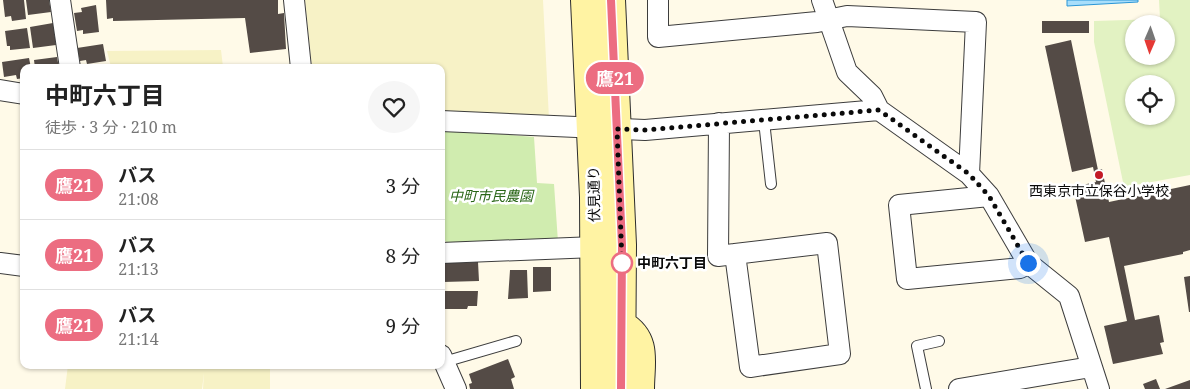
<!DOCTYPE html>
<html lang="ja">
<head>
<meta charset="utf-8">
<style>
  body { margin:0; font-family:"Noto Serif","Noto Sans JP",serif; background:#f6f6f6; color:#222; height:100vh; display:flex; flex-direction:column; font-size:19px; white-space:nowrap }
  * { box-sizing:border-box; margin:0 }
  p { font-size:16px; color:#767676 }
  .icon { flex:none; width:28px; height:28px; fill:none; stroke:currentColor; stroke-width:2; stroke-linecap:round; stroke-linejoin:round }
  .map { position:relative; flex:1; overflow:hidden }
  .panel { position:absolute; left:20px; top:64px; width:425px; height:305px; display:flex; flex-direction:column; background:#fff; border-radius:10px; box-shadow:0 1px 4px #0004 }
  .panel>* { flex:none }
  .badge { padding:0 10px; border-radius:16px; font-size:18px; line-height:32px }
  .needle { width:32px; rotate:182deg }
  .fabs { position:absolute; left:1125px; top:15px; display:grid; gap:10px }
  .fabs a { display:grid; place-items:center; width:50px; height:50px; border-radius:50%; background:#fff; box-shadow:0 1px 4px #0004; font-size:25px }
  .you { position:absolute; width:25px; height:25px; margin:-12px; border:4px solid #fff; border-radius:50%; background:#1a73e8; box-shadow:0 0 0 8px #1a73e833 }
  .map>.badge { position:absolute; translate:-50% -50%; box-shadow:0 0 0 2px #fff }
  .round { display:grid; place-items:center; flex:none; width:52px; height:52px; border-radius:26px; background:#f6f6f6 }
  .summary { display:flex; align-items:center; justify-content:space-between; height:85px; padding:0 25px }
  h1 { font-size:24px; font-weight:700; line-height:38px }
  ul { padding:0; list-style:none }
  li { display:flex; align-items:center; gap:15px; height:70px; padding:0 25px; border-top:1px solid #e0e0e0 }
  li div { flex:1 }
  li b { display:block; font-size:19px }
  li em { font-style:normal }
  li .badge { min-width:55px; font-weight:700; text-align:center }
  .map>svg:first-child { display:block }
</style>
</head>
<body>
<div class="map">
<svg width="1190" height="389" viewBox="0 0 1190 389">
  <rect width="100%" height="100%" fill="#fffae8"/>
  <path fill="#f7f2c6" d="M305,0H543L549,119L441,114V68L312,67Z
    M221,50L223,67H111L107,51Z
    M68,365H270V389H203L204,373L202,389H65Z"/>
  <path fill="#d0ecaf" d="M445,129L534,137L537,183L554,184L558,242L449,244L443,239Z"/>
  <path fill="#e2f2c2" fill-rule="evenodd" d="M1159,0H1190V175L1124,187L1094,42V21L1160,19ZM1134,24H1166V56H1134ZM1134,84H1166V116H1134Z"/>
  <path fill="#a8defb" stroke="#2a96d7" d="M1067,0H1138V2L1067,6Z"/>
  <path fill="#544b46" d="M3,0H24L26,19L12,21L11,16L5,17Z
    M26,0H49L51,12L28,15Z
    M106,0H278V14L284,13L286,49L250,53L245,18L113,21V18L107,19Z
    M96,5L99,32L83,34V30L77,31L74,13L82,12L81,8Z
    M1042,21H1089V33H1042Z
    M53,23L56,45L33,48L30,27Z
    M27,28L30,48L10,50V46H7L5,31Z
    M1071,40L1098,170L1102,169L1109,202L1190,185V250L1183,252V254L1124,266L1135,320L1159,315L1164,342L1160,343L1163,354L1113,364L1104,326L1127,321L1109,237L1085,242L1073,187L1096,182L1093,167L1072,172L1045,46Z
    M103,44L106,61L87,64L86,60L80,61L77,48Z
    M57,57L59,68H35L34,60Z
    M29,58L31,68H24V78L17,79L16,75L4,77L2,62Z
    M478,262L479,281L443,282V263Z
    M533,267H551V291L533,292Z
    M510,270H527L528,298L508,299Z
    M1190,276V312H1189L1184,277Z
    M444,291H478L477,306H468L467,309H444Z
    M508,359L515,377L511,379L514,389H470L469,384L472,383L469,374Z
    M1156,379L1160,389H1145L1143,384Z
    M1190,380V389H1165Z"/>
  <g fill="none" stroke-linecap="round" stroke-linejoin="round">
    <defs>
      <path id="lane" d="M764,121L771,184
        M444,362L516,341
        M926,389L917,346L939,341"/>
      <path id="street" d="M60,0L70,68
        M294,0L301,68
        M658,0V37L817,22L847,16L976,22L969,174
        M822,0L847,72L872,96L879,110L969,174L989,196L1028,263L1069,296L1099,389
        M0,90L24,94
        M441,121L645,130L879,110
        M719,123L718,256L827,243L840,354L750,367L735,254
        M989,196L899,205L907,279L1020,268L1028,263
        M441,253L595,247
        M0,263L24,266
        M441,355L456,389
        M959,389L1091,367"/>
      <path id="secondary" d="M585,0L594,197L595,389
        M611,0L622,245L621,389
        M622,325C648,340 640,363 640,389"/>
    </defs>
    <use href="#lane" stroke="#3d3d3d" stroke-width="12"/>
    <use href="#street" stroke="#3d3d3d" stroke-width="22"/>
    <use href="#secondary" stroke="#2c2c2c" stroke-width="30"/>
    <use href="#lane" stroke="#fff" stroke-width="10"/>
    <use href="#street" stroke="#fff" stroke-width="20"/>
    <use href="#secondary" stroke="#fff3a3" stroke-width="28"/>
  </g>
  <g fill="none" stroke-linecap="round" stroke-linejoin="round">
    <defs>
      <path id="line" d="M611,0L622,245L621,389"/>
    </defs>
    <use href="#line" stroke="#fff" stroke-width="11"/>
    <use href="#line" stroke="#ec6d81" stroke-width="8"/>
    <path stroke="#0a0a0a" stroke-width="5" stroke-dasharray="0 9" d="M622,263L617,129L645,130L879,110L969,174L989,196L1028,263"/>
  </g>
  <circle fill="#c31a25" stroke="#fff" stroke-width="2" cx="1099" cy="175" r="5"/>
  <circle fill="#fff" stroke="#ec6d81" stroke-width="2.5" cx="622" cy="263" r="10"/>
  <g text-anchor="middle" stroke-width="5" stroke-linejoin="round" paint-order="stroke">
    <g font-size="14" fill="#0a0a0a" stroke="#fff">
      <text x="1099" y="196">西東京市立保谷小学校</text>
    </g>
    <g font-size="14" fill="#0a0a0a" stroke="#fff">
      <text transform="translate(594 194) rotate(-91)" y="5">伏見通り</text>
    </g>
    <g font-size="14" font-style="italic" fill="#296617" stroke="#fff">
      <text x="491" y="201">中町市民農園</text>
    </g>
    <g font-size="14" font-weight="bold" fill="#0a0a0a" stroke="#fff" text-anchor="start">
      <text x="637" y="268">中町六丁目</text>
    </g>
  </g>
</svg>
<div class="fabs">
<a><svg class="needle" viewBox="-14 -14 28 28"><path d="M0-13l5 13h-10z" fill="#e53935"/><path d="M0 13l5-13h-10z" fill="#767676"/></svg></a>
<a><svg class="icon" aria-label="locate" viewBox="0 0 24 24"><circle cx="12" cy="12" r="6"/><path d="M12 2v4M12 18v4M2 12h4M18 12h4"/></svg></a>
</div>
<div class="you" style="left:1028px;top:263px"></div>
<b class="badge" style="left:615px;top:78px;background:#ec6d81;color:#fff">鷹21</b>
<section class="panel">
<div class="summary"><div><h1>中町六丁目</h1><p>徒歩 · 3 分 · 210 m</p></div><a class="round"><svg class="icon" aria-label="heart" viewBox="0 0 24 24"><path d="M12 20l-8-8c-3-5 5-10 8-4 3-6 11-1 8 4z"/></svg></a></div>
<ul>
<li><span class="badge" style="background:#ec6d81;color:#fff">鷹21</span><div><b>バス</b><p>21:08</p></div><em>3 分</em></li>
<li><span class="badge" style="background:#ec6d81;color:#fff">鷹21</span><div><b>バス</b><p>21:13</p></div><em>8 分</em></li>
<li><span class="badge" style="background:#ec6d81;color:#fff">鷹21</span><div><b>バス</b><p>21:14</p></div><em>9 分</em></li>
</ul>
</section>
</div>
</body>
</html>
